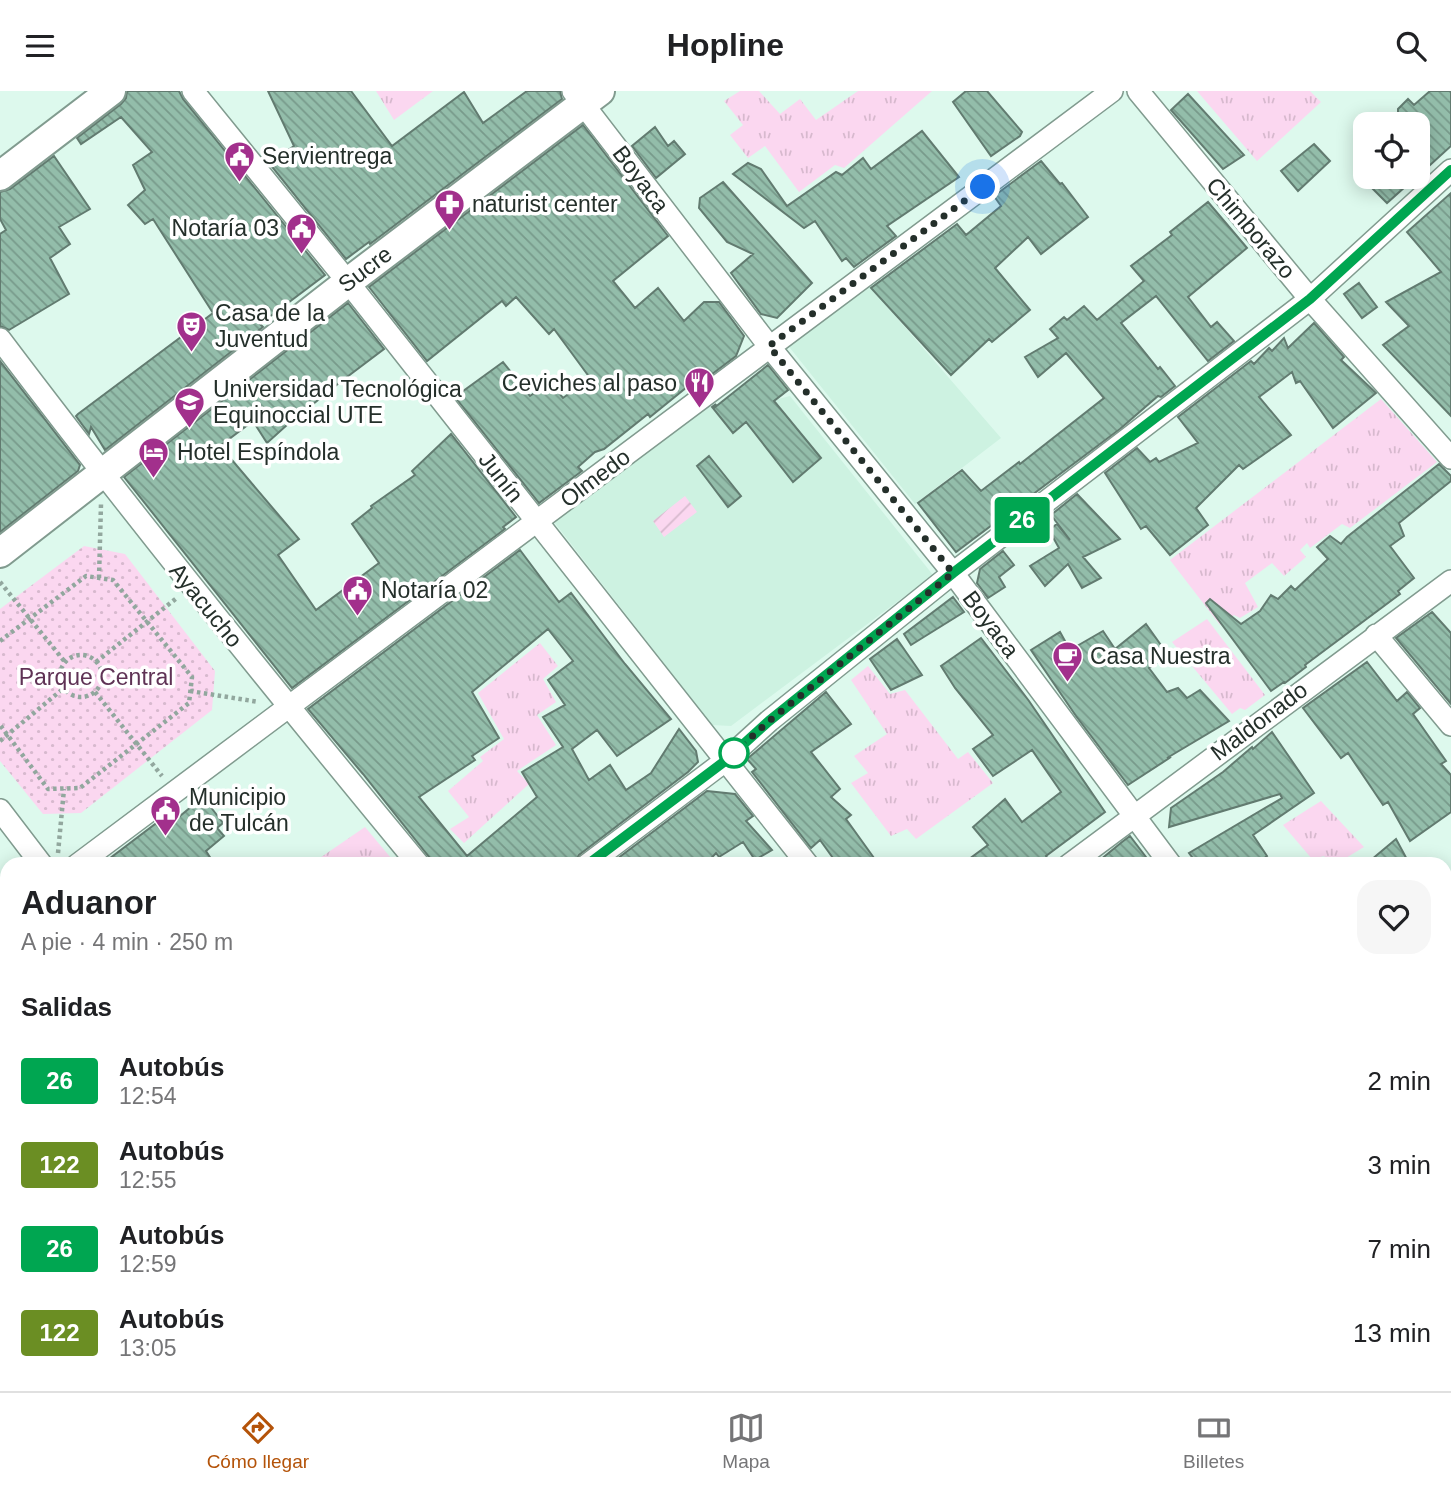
<!DOCTYPE html>
<html lang="es">
<head>
<meta charset="utf-8">
<style>
  body { margin:0; font-family:Arial,sans-serif; background:#f6f6f6; color:#202124; height:100vh; display:flex; flex-direction:column; font-size:26px; white-space:nowrap }
  * { box-sizing:border-box; margin:0 }
  p { font-size:23px; color:#757577 }
  .icon { flex:none; width:38px; height:38px; fill:none; stroke:currentColor; stroke-width:2; stroke-linecap:round; stroke-linejoin:round }
  .map { position:relative; flex:1; overflow:hidden }
  .sheet { position:absolute; left:0px; top:766px; width:1452px; height:534px; display:flex; flex-direction:column; background:#fff; border-radius:21px 21px 0 0; box-shadow:0 4px 18px #0003 }
  .sheet>* { flex:none }
  .badge { padding:0 14px; border-radius:5px; font-size:24px; line-height:46px }
  .buttons { position:absolute; left:1353px; top:21px; display:grid; gap:14px }
  .buttons a { display:grid; place-items:center; width:77px; height:77px; border-radius:14px; background:#fff; box-shadow:0 4px 18px #0003; font-size:35px }
  .you { position:absolute; width:35px; height:35px; margin:-18px; border:5px solid #fff; border-radius:50%; background:#1a73e8; box-shadow:0 0 0 10px #1a73e833 }
  .map>.badge { position:absolute; translate:-50% -50%; box-shadow:0 0 0 4px #fff }
  h2 { padding:0 21px; font-size:26px; line-height:63px }
  .round { display:grid; place-items:center; flex:none; width:74px; height:74px; border-radius:21px; background:#f6f6f6 }
  .headline { display:flex; align-items:center; justify-content:space-between; height:119px; padding:0 21px }
  h1 { font-size:33px; font-weight:800; line-height:52px }
  ul { padding:0; list-style:none }
  li { display:flex; align-items:center; gap:21px; height:84px; padding:0 21px }
  li div { flex:1 }
  li b { display:block; font-size:26px }
  li em { font-style:normal }
  li .badge { min-width:77px; font-weight:700; text-align:center }
  header { display:flex; justify-content:space-between; align-items:center; height:91px; padding:0 21px; background:#fff; font-size:32px; font-weight:800 }
  .dock { display:flex; justify-content:space-around; align-items:center; height:98px; border-top:2px solid #e0e0e0; background:#fff; font-size:19px; color:#757577 }
  .dock a { display:grid; justify-items:center; gap:4px }
  .dock .current { color:#b45309 }
  .map>svg:first-child { display:block }
</style>
</head>
<body>
<header><svg class="icon" aria-label="menu" viewBox="0 0 24 24"><path d="M4 6h16M4 12h16M4 18h16"/></svg>Hopline<svg class="icon" aria-label="search" viewBox="0 0 24 24"><circle cx="10" cy="10" r="6"/><path d="M15 15l6 6"/></svg></header>
<div class="map">
<svg width="1451" height="1300" viewBox="0 0 1451 1300">
  <defs>
    <pattern id="grass-tufts" width="24" height="20" patternUnits="userSpaceOnUse" patternTransform="scale(1.75)"><rect width="24" height="20" fill="#fbd7f0"/><path d="M3 7l-1-3M5 7V3M7 7l1-3M15 17l-1-3M17 17v-4M19 17l1-3" fill="none" stroke="#d7b9ce"/></pattern>
    <pattern id="park-dots" width="8" height="8" patternUnits="userSpaceOnUse" patternTransform="scale(1.75)"><rect width="8" height="8" fill="#fbd7f0"/><path d="M2 2h.1M6 6h.1" fill="none" stroke="#d7b9ce" stroke-width="1.8" stroke-linecap="round"/></pattern>
    <pattern id="garden-furrows" width="10" height="10" patternUnits="userSpaceOnUse" patternTransform="scale(1.75)"><rect width="10" height="10" fill="#fbd7f0"/><path d="M-1 1l2-2M0 10L10 0M9 11l2-2" fill="none" stroke="#d7b9ce"/></pattern>
    <pattern id="building-back-hatch" width="6" height="6" patternUnits="userSpaceOnUse" patternTransform="scale(1.75)"><rect width="6" height="6" fill="#93bdaa"/><path d="M-1 5l2 2M0 0l6 6M5-1l2 2" fill="none" stroke="#789a8b"/></pattern>
  </defs>
  <rect width="100%" height="100%" fill="#ddf9ed"/>
  <path fill="#cdf2e1" d="M865,190L1001,347L915,413L786,252Z
    M790,305L933,484L731,635L712,634L554,431L709,314L733,343L778,308Z"/>
  <path fill="url(#grass-tufts)" d="M376,0H433L394,29Z
    M740,0H759L780,23L800,8L816,29L858,0H932L844,77L835,74L799,101L765,55L748,67L730,44L743,34L724,10Z
    M1197,0H1310L1321,11L1257,70Z
    M1381,308L1437,371L1350,437L1342,433L1310,457L1307,452L1300,459L1306,466L1284,485L1272,472L1245,492L1258,516L1240,527L1234,524L1220,534L1170,469Z
    M1207,528L1265,604L1245,619L1240,617L1232,623L1172,551Z
    M540,552L558,575L543,588L556,611L537,624L556,654L517,680L529,693L464,752L450,738L469,726L448,700L483,670L480,666L504,648L478,602Z
    M868,575L890,603L905,599L958,668L968,661L993,692L916,748L907,738L891,745L851,692L868,682L854,665L887,643L851,589Z
    M1321,710L1364,756L1336,773H1332L1324,765L1312,768L1283,734Z
    M365,736L396,773H311Z
    M485,1293H590L592,1299L483,1300L482,1296Z"/>
  <path fill="url(#park-dots)" d="M84,455L125,463L215,580L212,619L81,722L43,723L0,670V518Z"/>
  <path fill="url(#garden-furrows)" d="M685,405L697,421L664,446L653,430Z"/>
  <path fill="url(#building-back-hatch)" stroke="#627b70" stroke-width="2" fill-rule="evenodd" d="M127,0H179L183,8L325,184L260,233L263,236L105,359L91,336L89,343L76,325L78,323L213,222L153,128L145,133L128,114L145,99L133,74L152,61L121,26L81,53L77,47L121,13L126,7Z
    M268,0H351L392,55L464,1L483,32L527,0H560L562,8L370,153L369,151L346,168L269,72L294,55Z
    M966,0H987L1022,41L1020,45L991,65L953,11Z
    M1430,0H1451V55L1418,85V33H1394L1398,29V18L1408,8L1414,14Z
    M1188,3L1244,64L1223,78L1171,19Z
    M583,34L668,145L613,190L635,217L658,197L684,230L704,211H719L744,245L736,265L695,296L692,292L650,326L648,323L604,358L595,361L578,376L582,380L539,412L455,306L503,271L530,305L550,291L563,307L590,287L554,238L549,243L516,206L506,215L502,210L427,270L369,196Z
    M655,36L668,55L674,50L685,63L656,87L632,55Z
    M922,40L959,86L887,135L896,145L854,176L846,167L842,170L815,130L804,137L733,83L748,72L761,78L787,115L836,81L842,84L863,67L871,78Z
    M1314,53L1330,70L1298,100L1281,80Z
    M54,65L90,118L59,136L70,153L50,167L69,203L9,239L0,235V143L6,139L0,128V101L10,98Z
    M1041,70L1060,93L1062,92L1088,126L1041,163L1028,146L995,177L1030,219L992,251L989,248L951,284L871,197L957,133L966,144L1001,115L994,105Z
    M1361,86H1416L1387,112Z
    M723,91L812,192L777,227L761,223L731,182L753,163L727,151L699,117L700,107Z
    M1451,102V325L1383,254L1409,235L1386,211L1441,181L1407,141Z
    M1208,111L1247,157L1188,206L1211,236L1217,231L1234,250L1208,270L1156,205L1121,232L1158,278L1160,276L1175,295L1161,306L1158,305L1120,338L956,461L918,412L962,379L981,400L1019,371L1020,373L1104,307L1066,262L1038,286L1025,266L1058,247L1050,238L1064,226L1067,229L1084,215L1097,229L1144,190L1131,175L1172,144L1170,141Z
    M1359,192L1377,216L1362,227L1344,203Z
    M348,212L384,258L339,292L307,318L301,326L298,324L267,352L253,330L220,355L299,448L278,464L316,519L379,472L352,433L372,417L371,415L415,384L412,380L451,343L516,426L503,436L505,438L292,597L124,386Z
    M1314,232L1344,266L1341,269L1376,302L1333,337L1300,290L1296,292L1292,281L1259,306L1291,344L1243,378L1239,374L1196,417L1208,434L1170,464L1146,435L1141,438L1105,382L1137,357L1150,371L1156,367L1159,371L1198,352L1178,326L1251,270L1254,273L1269,257L1272,260L1284,247L1288,257Z
    M0,270L80,374L78,380L0,441Z
    M768,274L788,299L774,310L821,367L793,391L746,331L733,342L712,316L716,313L714,317Z
    M709,365L741,405L728,416L697,375Z
    M1439,373L1451,385V390L1399,432L1404,445L1390,455L1414,487L1398,500L1400,503L1305,574L1306,576L1285,592L1284,591L1271,600L1206,512L1210,508L1241,533L1260,520L1271,504L1278,508L1291,495L1295,499L1328,468L1317,456L1330,445L1341,453L1347,446Z
    M1077,403L1120,448L1083,466L1101,487L1082,497L1068,473L1045,495L1030,475L1059,457L1049,439L1057,433L1070,449L1051,424Z
    M520,459L559,511L571,502L625,573L671,628L617,665L597,639L572,658L589,689L610,674L626,699L651,682L679,638L696,660L698,671L688,681L579,764L574,774H432L429,766L363,683L308,618ZM548,538L573,570L548,589L565,614L543,626L563,656L522,681L537,706L467,765L419,706L475,669L472,665L499,647L472,601Z
    M1003,460L1014,474L999,486L1005,496L988,507L977,492L980,478Z
    M953,506L964,521L911,554L904,543Z
    M1432,521L1451,542V613L1396,547Z
    M1146,533L1168,564L1149,577L1167,601L1178,597L1187,607L1200,599L1229,630L1167,667L1171,666L1128,694L1076,625L1031,559L1060,541L1070,559L1103,540L1115,558Z
    M981,547L1029,610L1105,721L1046,765L1052,774H961L988,754L973,736L1005,708L1022,731L1061,701L1032,659L993,685L973,658L993,644L955,597L941,575Z
    M897,548L922,584L891,599L870,568Z
    M1367,571L1397,610L1407,601L1420,617L1413,623L1446,670L1441,673L1451,684V721L1410,750L1388,711L1383,714L1348,662L1341,667L1303,617Z
    M826,601L851,633L811,661L840,698L831,706L851,724L846,728L879,774H838L820,749L811,757L752,681L756,678L747,668Z
    M1272,641L1314,702L1253,744L1267,765L1256,774H1198L1189,762L1282,707L1280,703L1169,736L1171,717L1223,681L1252,656L1253,658Z
    M707,700L735,703L753,725L746,730L772,759L755,769L743,751L719,766L716,762L705,774H609Z
    M203,706L223,732L217,737L224,745L206,760L215,774H101L175,718L180,725Z
    M1130,745L1152,774H1094L1122,751Z
    M1396,748L1410,774H1365Z"/>
  <g fill="none" stroke-linecap="round" stroke-linejoin="round">
    <defs>
      <path id="minor" d="M193,0L348,191L808,774
        M573,0L769,255L953,482L1171,774
        M1138,0L1310,208L1451,367
        M0,248C135,427 276,601 419,774
        M1376,544L1451,634
        M0,719L42,774
        M77,774L1112,0
        M587,774L725,670L769,630L953,482L1310,208L1451,79
        M1069,774L1451,490
        M0,836L7,830
        M1446,863L1451,859
        M1446,1148L1451,1155
        M0,1204L7,1213
        M1446,1266H1451
        M71,1293L76,1300
        M453,1293L459,1300
        M336,1300L344,1293
        M681,1300L708,1293"/>
      <path id="major" d="M0,85L111,0
        M0,462L348,191L600,0"/>
    </defs>
    <use href="#minor" stroke="#819b8f" stroke-width="24"/>
    <use href="#major" stroke="#819b8f" stroke-width="32"/>
    <path stroke="#92a79e" stroke-width="4.5" stroke-dasharray="3.5 3.5" stroke-linecap="butt" d="M99,487L101,413
      M0,491L65,571
      M0,550L86,485L113,489L192,586L189,612L80,697L48,698L0,634
      M60 585a21 21 0 1 1 42 0a21 21 0 1 1-42 0Z
      M96,571L178,506
      M190,600L259,611
      M95,601L162,685
      M0,650L64,597
      M58,762L64,698"/>
    <use href="#minor" stroke="#fff" stroke-width="21"/>
    <use href="#major" stroke="#fff" stroke-width="28"/>
  </g>
  <g fill="none" stroke-linecap="round" stroke-linejoin="round">
    <defs>
      <path id="line" d="M587,774L725,670L769,630L953,482L1310,208L1451,79"/>
    </defs>
    <use href="#line" stroke="#fff" stroke-width="16"/>
    <use href="#line" stroke="#00a651" stroke-width="10"/>
    <path stroke="#242f2a" stroke-width="7" stroke-dasharray="0 12.6" d="M734,662L769,630L953,482L769,255L983,96"/>
  </g>
  <defs>
    <symbol id="civic-pin" viewBox="-11 -11 22 30"><path d="M0 17L-7.5 6A9.5 9.5 0 1 1 7.5 6Z" fill="#a2308c" stroke="#fff"/><path d="M-.6-6.5H3V-4.5H.6V-3L4-1V1h2V6H-6V1h2V-1L-.6-3ZM-1.2 2.5V6h2.4V2.5Z" fill="#fff"/></symbol>
    <symbol id="pharmacy-pin" viewBox="-11 -11 22 30"><path d="M0 17L-7.5 6A9.5 9.5 0 1 1 7.5 6Z" fill="#a2308c" stroke="#fff"/><path d="M-2-6h4v4h4v4h-4v4h-4v-4h-4v-4h4Z" fill="#fff"/></symbol>
    <symbol id="theatre-pin" viewBox="-11 -11 22 30"><path d="M0 17L-7.5 6A9.5 9.5 0 1 1 7.5 6Z" fill="#a2308c" stroke="#fff"/><path d="M-5-5.5Q0-4 5-5.5V0Q5 5 0 6Q-5 5-5 0ZM-3.3-2.5H-1v1.5H-3.3ZM1-2.5H3.3v1.5H1ZM-2.8 1Q0 5.5 2.8 1Z" fill="#fff"/></symbol>
    <symbol id="restaurant-pin" viewBox="-11 -11 22 30"><path d="M0 17L-7.5 6A9.5 9.5 0 1 1 7.5 6Z" fill="#a2308c" stroke="#fff"/><path d="M-5-6h1v4h1v-4h1v4h1v-4h1v5L-1.5 .5V6h-2V.5L-5-1ZM5-6V6H3V1.5H1.5Q1.5-4 5-6Z" fill="#fff"/></symbol>
    <symbol id="university-pin" viewBox="-11 -11 22 30"><path d="M0 17L-7.5 6A9.5 9.5 0 1 1 7.5 6Z" fill="#a2308c" stroke="#fff"/><path d="M0-5L7-2L0 1L-7-2ZM-4 1L0 2.5L4 1V4Q0 6-4 4Z" fill="#fff"/></symbol>
    <symbol id="hotel-pin" viewBox="-11 -11 22 30"><path d="M0 17L-7.5 6A9.5 9.5 0 1 1 7.5 6Z" fill="#a2308c" stroke="#fff"/><path d="M-6-4.5h1.5V1H6V5H4.5V3h-9V5H-6ZM-4 0a1.8 1.8 0 1 1 3.6 0ZM.5 0V-2.5h3Q6-2.5 6 0Z" fill="#fff"/></symbol>
    <symbol id="cafe-pin" viewBox="-11 -11 22 30"><path d="M0 17L-7.5 6A9.5 9.5 0 1 1 7.5 6Z" fill="#a2308c" stroke="#fff"/><path d="M-5.5-4.5H6V0H3Q3 3.5 0 3.5H-2.5Q-5.5 3.5-5.5 0ZM3-3.2v2h1.7v-2ZM-6 4.5H4V6H-6Z" fill="#fff"/></symbol>
  </defs>
  <g fill-rule="evenodd">
    <use href="#civic-pin" x="222" y="48" width="35" height="47"/>
    <use href="#pharmacy-pin" x="432" y="96" width="35" height="47"/>
    <use href="#civic-pin" x="284" y="120" width="35" height="47"/>
    <use href="#theatre-pin" x="174" y="218" width="35" height="47"/>
    <use href="#restaurant-pin" x="682" y="274" width="35" height="47"/>
    <use href="#university-pin" x="172" y="294" width="35" height="47"/>
    <use href="#hotel-pin" x="136" y="344" width="35" height="47"/>
    <use href="#civic-pin" x="340" y="482" width="35" height="47"/>
    <use href="#cafe-pin" x="1050" y="548" width="35" height="47"/>
    <use href="#civic-pin" x="148" y="702" width="35" height="47"/>
  </g>
  <circle fill="#fff" stroke="#00a651" stroke-width="3.5" cx="734" cy="662" r="14"/>
  <g text-anchor="middle" stroke-width="7" stroke-linejoin="round" paint-order="stroke">
    <g font-size="23" fill="#242f2a" stroke="#fff" text-anchor="start">
      <text x="262" y="73">Servientrega</text>
      <text x="472" y="121">naturist center</text>
      <text x="279" y="145" text-anchor="end">Notaría 03</text>
      <text x="215" y="230">Casa de la<tspan x="215" dy="26">Juventud</tspan></text>
      <text x="677" y="300" text-anchor="end">Ceviches al paso</text>
      <text x="213" y="306">Universidad Tecnológica<tspan x="213" dy="26">Equinoccial UTE</tspan></text>
      <text x="177" y="369">Hotel Espíndola</text>
      <text x="381" y="507">Notaría 02</text>
      <text x="1090" y="573">Casa Nuestra</text>
      <text x="189" y="714">Municipio<tspan x="189" dy="26">de Tulcán</tspan></text>
    </g>
    <g font-size="23" fill="#242f2a" stroke="#fff">
      <text transform="translate(641 88) rotate(53)" y="8">Boyaca</text>
      <text transform="translate(1251 137) rotate(50)" y="8">Chimborazo</text>
      <text transform="translate(365 178) rotate(-37)" y="8">Sucre</text>
      <text transform="translate(501 386) rotate(52)" y="8">Junín</text>
      <text transform="translate(595 387) rotate(-37)" y="8">Olmedo</text>
      <text transform="translate(206 514) rotate(51)" y="8">Ayacucho</text>
      <text transform="translate(991 533) rotate(53)" y="8">Boyaca</text>
      <text transform="translate(1259 630) rotate(-37)" y="8">Maldonado</text>
    </g>
    <g font-size="23" fill="#5f3255" stroke="#fff">
      <text x="96" y="594">Parque Central</text>
    </g>
  </g>
</svg>
<div class="buttons">
<a><svg class="icon" aria-label="locate" viewBox="0 0 24 24"><circle cx="12" cy="12" r="6"/><path d="M12 2v4M12 18v4M2 12h4M18 12h4"/></svg></a>
</div>
<div class="you" style="left:983px;top:96px"></div>
<b class="badge" style="left:1022px;top:429px;background:#00a651;color:#fff">26</b>
<section class="sheet">
<div class="headline"><div><h1>Aduanor</h1><p>A pie · 4 min · 250 m</p></div><a class="round"><svg class="icon" aria-label="heart" viewBox="0 0 24 24"><path d="M12 20l-8-8c-3-5 5-10 8-4 3-6 11-1 8 4z"/></svg></a></div>
<h2>Salidas</h2>
<ul>
<li><span class="badge" style="background:#00a651;color:#fff">26</span><div><b>Autobús</b><p>12:54</p></div><em>2 min</em></li>
<li><span class="badge" style="background:#6b8e23;color:#fff">122</span><div><b>Autobús</b><p>12:55</p></div><em>3 min</em></li>
<li><span class="badge" style="background:#00a651;color:#fff">26</span><div><b>Autobús</b><p>12:59</p></div><em>7 min</em></li>
<li><span class="badge" style="background:#6b8e23;color:#fff">122</span><div><b>Autobús</b><p>13:05</p></div><em>13 min</em></li>
</ul>
</section>
</div>
<nav class="dock">
<a class="current"><svg class="icon" aria-label="directions" viewBox="0 0 24 24"><path d="M12 3l9 9-9 9-9-9zM9 14v-3h6M13 9l2 2-2 2"/></svg>Cómo llegar</a>
<a><svg class="icon" aria-label="map" viewBox="0 0 24 24"><path d="M3 6l6-2 6 2 6-2v14l-6 2-6-2-6 2zM9 4v14M15 6v14"/></svg>Mapa</a>
<a><svg class="icon" aria-label="tickets" viewBox="0 0 24 24"><path d="M3 7h18v10H3zM15 7v10"/></svg>Billetes</a>
</nav>
</body>
</html>
